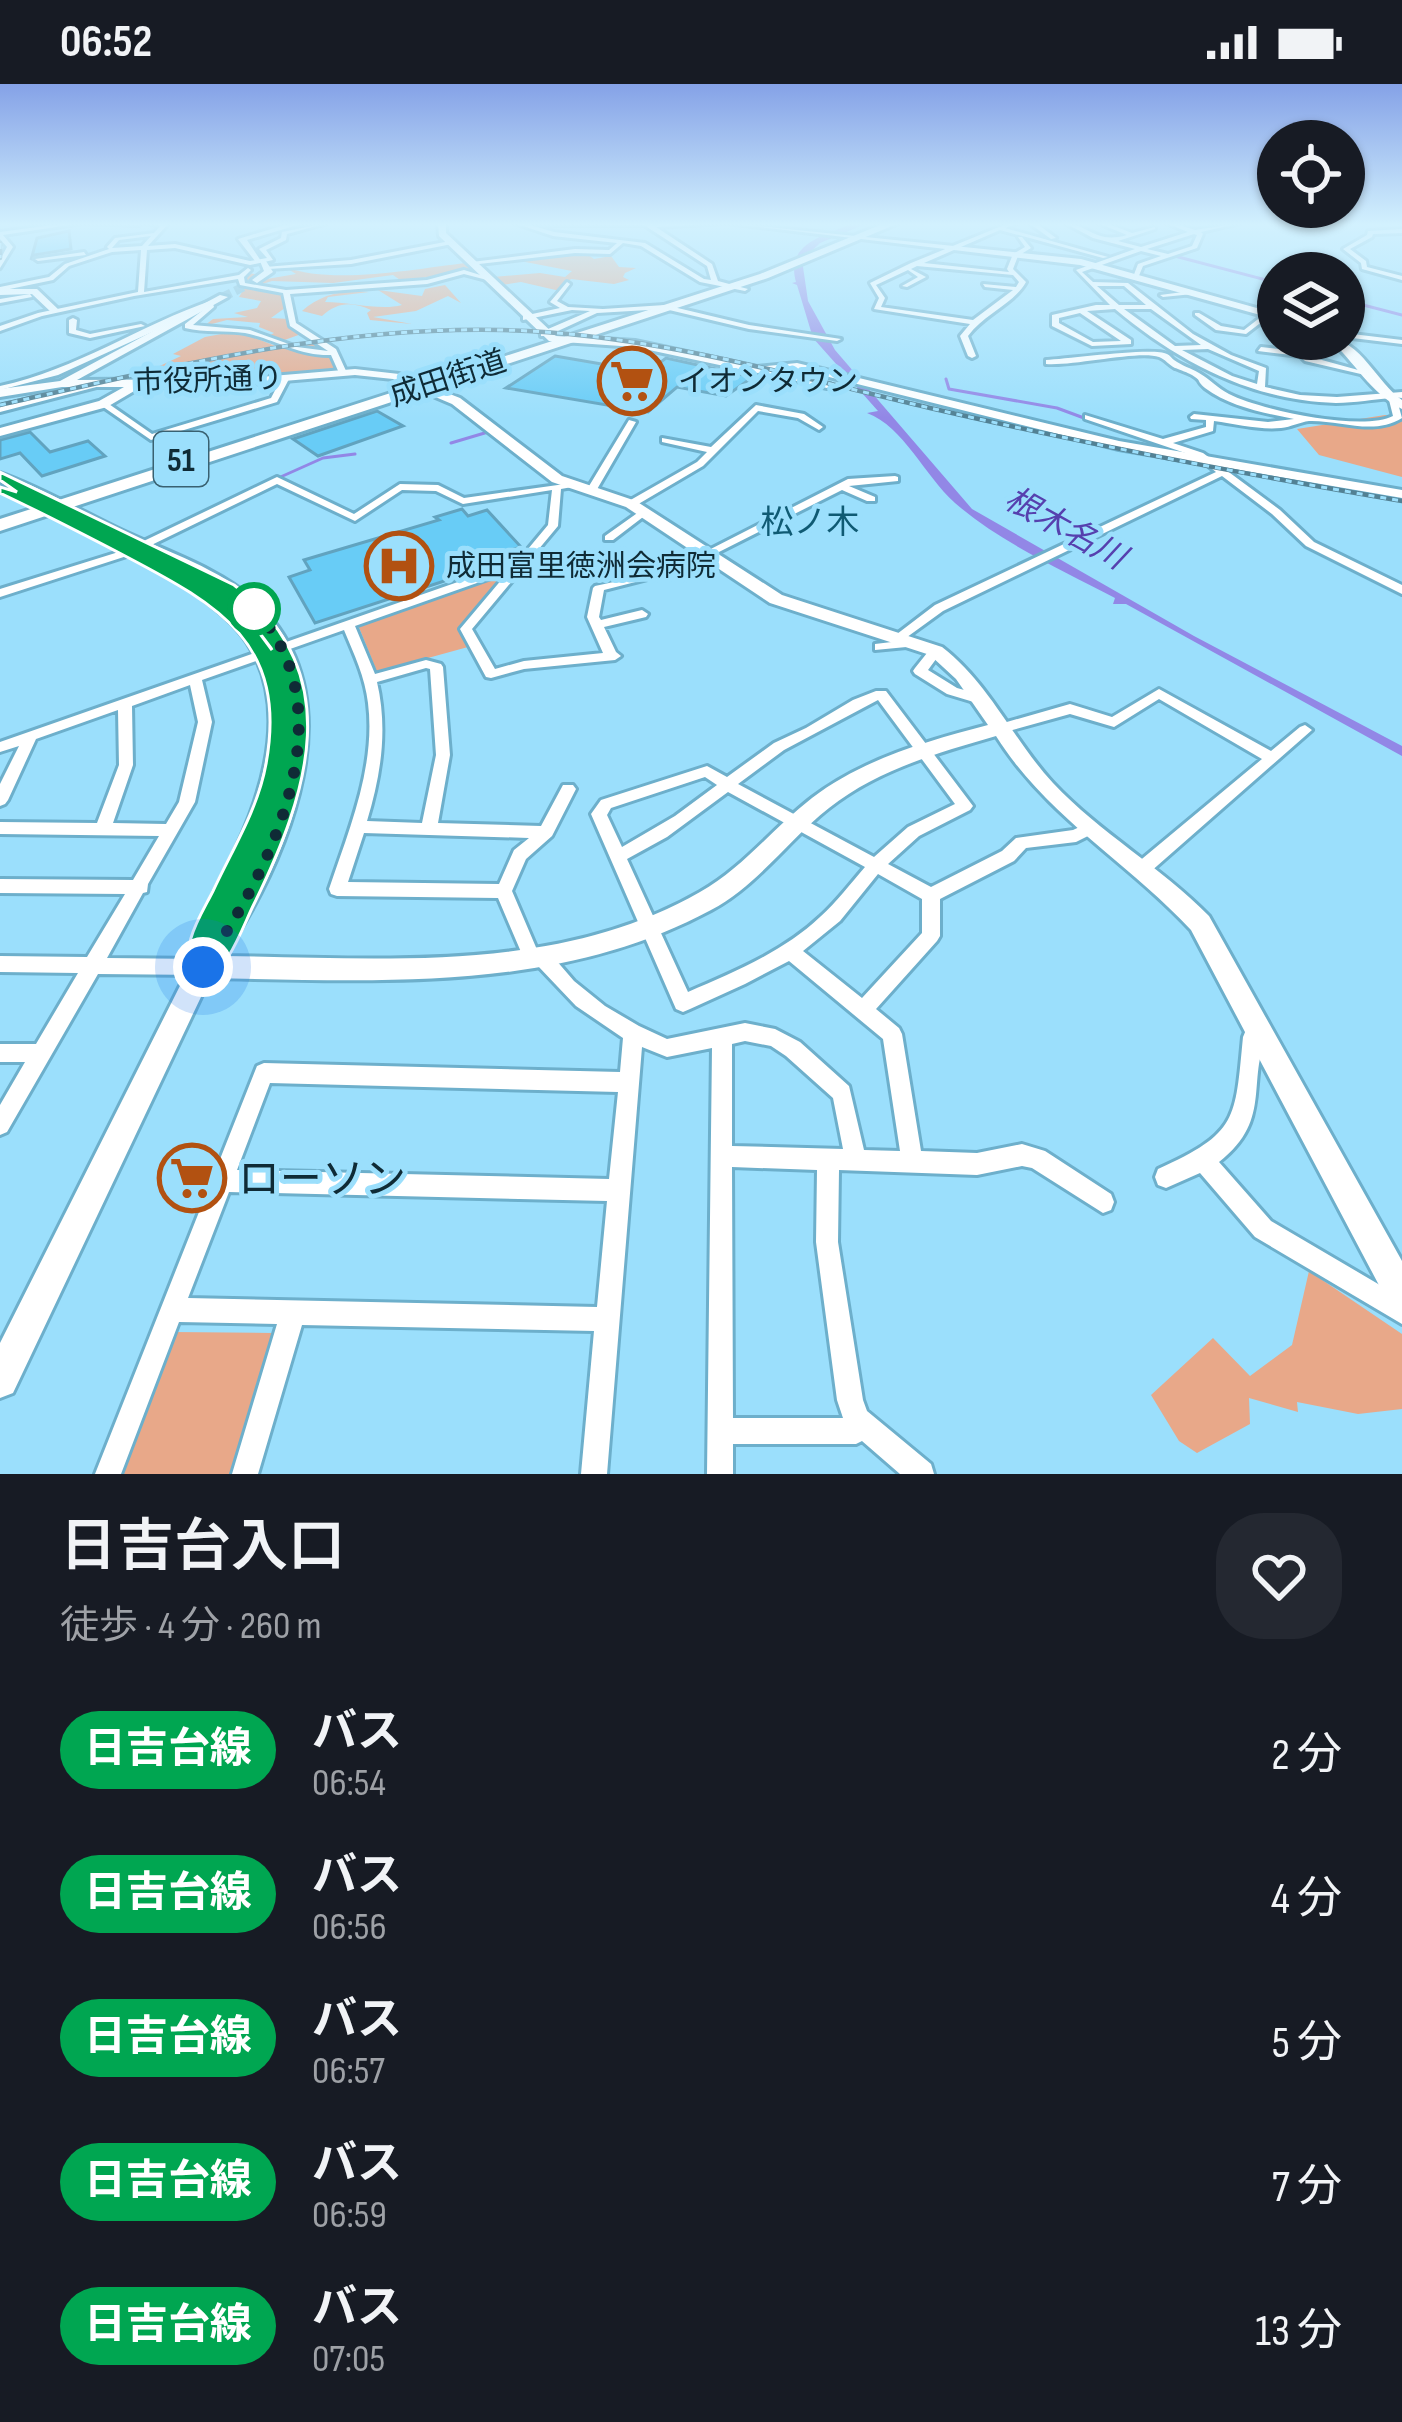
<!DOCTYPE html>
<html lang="ja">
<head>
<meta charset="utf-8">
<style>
  body { margin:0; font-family:"Sofia Sans Condensed","Noto Sans JP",sans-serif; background:#242831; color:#f1f3f6; height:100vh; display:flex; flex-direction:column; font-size:45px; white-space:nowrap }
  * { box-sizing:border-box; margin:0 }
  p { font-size:39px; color:#9ea1a6 }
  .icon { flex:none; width:66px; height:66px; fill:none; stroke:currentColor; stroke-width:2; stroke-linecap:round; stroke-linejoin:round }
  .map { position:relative; height:1390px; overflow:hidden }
  .drawer { display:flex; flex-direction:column; background:#171b24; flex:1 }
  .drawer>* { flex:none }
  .badge { padding:0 24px; border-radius:39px; font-size:42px; line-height:78px }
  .tools { position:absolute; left:1257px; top:36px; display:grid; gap:24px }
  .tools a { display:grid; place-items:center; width:108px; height:108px; border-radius:50%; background:#171b24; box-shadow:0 3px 9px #0004; font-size:60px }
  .you { position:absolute; width:60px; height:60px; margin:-30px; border:9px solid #fff; border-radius:50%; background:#1a73e8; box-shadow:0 0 0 18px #1a73e833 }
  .map>.badge { position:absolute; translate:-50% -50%; box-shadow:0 0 0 6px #fff }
  .round { display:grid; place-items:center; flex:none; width:126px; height:126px; border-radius:48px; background:#242831 }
  .head { display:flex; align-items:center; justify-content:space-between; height:204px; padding:0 60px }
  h1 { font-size:57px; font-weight:600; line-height:90px }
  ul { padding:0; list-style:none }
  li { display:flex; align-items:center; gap:36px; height:144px; padding:0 60px }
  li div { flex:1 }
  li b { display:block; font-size:45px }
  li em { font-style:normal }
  li .badge { min-width:132px; font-weight:700; text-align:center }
  .status { display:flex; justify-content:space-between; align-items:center; height:84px; padding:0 60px; background:#171b24; direction:ltr }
  .status svg { height:33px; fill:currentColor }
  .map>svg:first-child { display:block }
</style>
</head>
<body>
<div class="status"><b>06:52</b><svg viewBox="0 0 49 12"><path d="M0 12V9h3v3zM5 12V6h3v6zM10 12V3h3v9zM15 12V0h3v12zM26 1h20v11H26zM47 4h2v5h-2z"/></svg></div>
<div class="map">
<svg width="1402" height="1390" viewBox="0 0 1402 1390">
  <rect width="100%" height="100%" fill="#9bdffc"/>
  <path fill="#e8a889" d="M576,168L594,169L588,171L594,175L611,172L619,183L636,184L625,189L623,193L629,196L614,200L571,195L560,207L521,198L502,201L493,193L540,189L565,193L572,187L515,176Z
    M466,179L478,189L458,187L403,198L393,191L333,199L272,197L249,204L286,209L289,221L271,234L289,235L304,249L279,258L267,253L274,249L259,243L260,239L227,236L204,242L213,235L248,233L234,229L257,224L261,217L239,213L247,200L243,193L249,189L261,191V196L296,190L285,183C332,201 414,185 466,179Z
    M445,201L461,219L448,212L416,227L373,233L412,240L370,236L367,229L371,226C352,217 337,218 322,232L302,227C320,211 342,205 369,208L328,213L325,218C349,218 381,227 402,221L378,206L422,212L425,205Z
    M238,247L278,263L317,257L331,267L338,285L245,294L130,296L181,272L173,270L205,253Z
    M1385,331L1402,334V393L1319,371L1297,345Z
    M511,488L460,544L468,563L377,588L358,541Z
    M1309,1187L1402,1250V1325L1358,1330L1297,1318L1298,1328L1249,1314L1250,1340L1197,1369L1179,1357L1151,1311L1213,1254L1250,1292L1292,1261Z
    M172,1248L273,1249L230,1390H119Z"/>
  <path fill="#9287e6" d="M853,139H868L820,159L802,176L808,217L835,266L972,425L1194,552L1402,662V672L1126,520H1113L1115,514C1062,486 1001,459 955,419C924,391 904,343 867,329L878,327L813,254L797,201L792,199L796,198C785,159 824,152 853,139Z"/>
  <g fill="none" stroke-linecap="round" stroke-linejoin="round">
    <path stroke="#9287e6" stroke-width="3" d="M1167,170L1278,199
      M1344,216L1402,231
      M946,295L949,305L1057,324L1084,334
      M451,359L488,348
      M276,395L323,374L355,370"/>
  </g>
  <path fill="#68ccf6" stroke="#61a3bf" stroke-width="3" d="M69,147L71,165L34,171L31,176L37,154Z
    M555,272L648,288L666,274L753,293L726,312L677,303L648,328L506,304Z
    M377,327L403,342L318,372L293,355Z
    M30,348L50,368L88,357L105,372L42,392L20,369L0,375V356Z
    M462,425L468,432L487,426L521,463L496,471L503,478L315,539L289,493L310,486L304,476L439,436L435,433Z"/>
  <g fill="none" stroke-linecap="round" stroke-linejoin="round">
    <path stroke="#7fbbd4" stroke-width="9" stroke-dasharray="9 4.5" stroke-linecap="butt" d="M223,213L257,196"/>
    <defs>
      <path id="street" d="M67,139H82L3,151L13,163L0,184V176L7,163L0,155V148Z
        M83,139H142L139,141Z
        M163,139H169L148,162L175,160L250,177L267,174L259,165L281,154L282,148L327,139L287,150L286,156L266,166L273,176L250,181L175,164L147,166L144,208L239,191L248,184L251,186L244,193L245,199L286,206L427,196L464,186L490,194L487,196L464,190L427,200L290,210L296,239L336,265L347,289L343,291L339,289L331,271C299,272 275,255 245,249C225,246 205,249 185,244V240L207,223L58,291L0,306V302C76,286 140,241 213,216L216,218L213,220L214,223L193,241L250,246L297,263L328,267L290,242L283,209L240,201L238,195L134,212L42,232L0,247V242L38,229L138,208L141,166L112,168L69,182L53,196L0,207V203L49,193L65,180L109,165L107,163L115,154L154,149ZM151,152L142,162L112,164L119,156Z
        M514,139H523L554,148L645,159L704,195L711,196L707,182L644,141H541L725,139L656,143L712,180L718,197L748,205L745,207L700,198L641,162L623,159L610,170L575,169L470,181L472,178L575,165L609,166L617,159L553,152Z
        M1009,139H1018L1005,144L1108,173L1103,174L1000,146L924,179L1009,188L1007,185L1013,170L1025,163L1018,153H1022L1031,164L1018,172L1013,185L1026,198C1014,220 984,230 968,252L976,272L972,274L968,272L960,252L970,240L874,225L879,214L870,199L911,179ZM917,182L1013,191L1019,198L1016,203L983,200L985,203L1013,206L973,236L881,223L885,214L876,201L908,186L918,193L902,202L907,203L926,193L911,185Z
        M1029,139H1036L1056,154L1051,155Z
        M1065,139C1092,142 1095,160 1127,151L1098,139H1106L1132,149L1155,143V145L1118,157L1141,163L1188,148L1166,139H1174L1195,146L1240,139L1201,148L1203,150L1197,164L1143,182L1138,194L1133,193L1138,180L1161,172L1141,167L1082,188L1093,198L1128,199L1193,250L1231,271L1266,284L1265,303L1300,311L1337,313L1402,308V314L1393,313L1397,316L1402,334C1374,352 1340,336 1309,337C1300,338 1291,343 1281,344C1259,346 1236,340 1214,337L1213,347L1173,359L1203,369L1280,426L1314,458L1402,501V510L1306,462L1272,430L1222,392L943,527L903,556H917V562L875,566V560L900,557L895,553L897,550L935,521L1216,388L1197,373L1085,335V331L1163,355L1206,343V336L1191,335L1190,333L1194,330L1268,338L1294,335C1265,329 1230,323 1205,304C1195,295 1203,298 1192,291C1191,290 1176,284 1175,284C1169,281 1165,275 1159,273C1139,266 1075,282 1046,280V276C1068,275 1153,263 1167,270C1170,271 1172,275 1174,276C1182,282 1191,284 1199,289C1210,295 1217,304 1229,310C1260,326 1363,348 1393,332L1389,316L1393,314C1374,315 1355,319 1336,319C1253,317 1178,278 1115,225L1087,227L1131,256V260L1092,262L1052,242V231L1096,221H1110L1076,186L1135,165L1093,154ZM1194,150L1197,151L1192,162L1168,170L1147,165ZM1097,202H1124L1146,221H1119ZM1124,225H1151L1201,261L1175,262ZM1080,229L1121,257L1093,258L1059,239V234ZM1208,265L1259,287L1257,300L1232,292L1182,266Z
        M1402,145V149L1373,150L1372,153L1350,165L1366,177L1367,183L1402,192V196L1362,185L1361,179L1343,165L1367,151L1368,147Z
        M450,157L452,160L351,180L268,185L265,183L351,176Z
        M84,168L86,171L38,177L35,175Z
        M567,198L570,200L557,217L568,223L603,225L665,221L749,241L841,255L837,257L749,245L665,225L597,229L547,252H541V248L590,227L572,226L523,236V232L560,224L550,218Z
        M1191,207L1193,210L1163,213L1160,211Z
        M30,210L32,213L0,219V215Z
        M1195,229H1199L1221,242L1244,246L1266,229L1272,230L1246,250L1216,246L1195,231Z
        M73,234L77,236L76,246L90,250L141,240L145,242L90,254L69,249V236Z
        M1344,249L1402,256V260L1344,253Z
        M1261,263L1295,267L1293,265L1297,263L1311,273L1369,289L1365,291L1305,277L1300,272L1258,267Z
        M762,284L830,300L831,302L827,304L759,288L758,286Z
        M282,293L289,295L277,318L151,356L99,320L106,318L152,350L271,314Z
        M101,297L105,299L104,301L0,328V322Z
        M756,321L804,330L823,343L819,346L798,334L758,327L703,382L635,422H627V418L697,378L707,368L662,358V354L711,363Z
        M629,336L636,338L596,407L587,409L586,407Z
        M895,392L898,393V397L849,402L875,413V417H867L842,406L711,472L707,473L701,470L848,395Z
        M277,393L354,430L400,400L438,401L464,414L572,399V403L561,405L558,442L472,545L495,585L524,577L603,569L587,533L593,504L595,502L651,490V494L604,506L599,533L601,536L642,526L648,530L646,533L604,543L616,568L621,572L615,576L524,585L491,594L486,593L460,545L508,488L355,542L375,590L426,576L441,580L443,583L450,671L438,739L541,742L563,701H573L576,705L552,752L526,775L512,807L538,868L543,866L549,868L574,897L605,922L639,942L667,955L745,939L775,945L800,958L849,1002L864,1066L900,1067L883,955L789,877L745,900L690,925L683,928L676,925L591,730L601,716L707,682L727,693L774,659L806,644L853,616L876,607H886L973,722L970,726L919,752L888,780L931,803L1002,767L1016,754L1073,746L1086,740L1092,742L1094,746L1092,750L1076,758L1026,764L1014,777L940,815V852L937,857L876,925L899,944L902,950L921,1067L977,1069L1022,1060L1045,1067L1111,1110L1114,1118L1111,1126L1103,1129L1032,1084L1022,1082L977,1091L839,1086L838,1158L863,1316L867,1327L931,1380L934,1390H900L862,1357L856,1360H733V1390H707L712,964L667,973L642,963L607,1390H581L594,1247L302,1241L258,1390H232L277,1240L179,1238L121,1390H95L257,982L264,979L620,988L623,954L576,922L538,882L533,884L527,882L498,814L337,812L331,810L329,805C349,746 376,682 368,619C365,593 354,570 344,546L202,596L212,638L195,718L148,800L147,808L143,809L107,874L203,875L209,877L212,883L209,889L203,891L98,890L7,1048L0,1051V1021L25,978H0V960H36L78,889L0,888V872L87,873L125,810L0,809V795L133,796L159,752L0,750V738L97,739L119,681L118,626L36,655L8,716L5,720L0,722V700L19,662L0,668V658L518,477L548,441L552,406L463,420L436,407L402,406L355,437L277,400L133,470L0,513V505L125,466ZM426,584L430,585L436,671L422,739L367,737C381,691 388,645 377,598ZM190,601L198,638L179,718L166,740L113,739L133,681L132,622ZM878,616L955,720L908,743L874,773L738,700L784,666ZM705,693L717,701L675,732L622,763L607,731L611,724ZM728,708L865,783C850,800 837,818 820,833C783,868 734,888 688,908L627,775L667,753ZM364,749L529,754L514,766L499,800L348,798ZM878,790L922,815V849L862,914L803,867L840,837ZM745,957L771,962L786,972L833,1014L843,1065L732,1062V960ZM270,999L618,1008L609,1095L237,1086ZM732,1083L817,1086L816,1158L837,1316L843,1334H733ZM229,1108L607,1117L597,1223L188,1214Z
        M643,425L648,428L647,430L613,456H605V452Z
        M936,563L942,567L928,586L957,604L982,611L984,614L982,617L977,619L947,610L915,590L913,587L915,584L931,564Z
        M1159,605L1271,667L1300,643L1305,641L1312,646L1149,789L1143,791L1137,789L1135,784L1137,779L1262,675L1159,615L1114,643L1070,630L998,650L991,645L993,642L1070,620L1112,633Z
        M1261,937L1268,940L1271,946C1243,992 1276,1034 1219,1078L1271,1137L1402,1214V1240L1255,1153L1200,1089L1166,1104L1158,1101L1155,1093L1158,1085C1238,1049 1235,1036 1243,953L1246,946Z"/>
      <path id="secondary" d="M144,139H167L168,140L164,142Z
        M291,139H304L247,156L261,177H255L238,155Z
        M438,139H446V149L556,252L635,257L757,283L797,279L1119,357L1402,406V414L1119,365L797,285L757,289L635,263L549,257L439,152Z
        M727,139L1081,175L1278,230V236L1080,181Z
        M260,177H266L273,188L257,199L252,196L264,187Z
        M0,205H37L60,227L52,229L32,210L0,211Z
        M220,211L228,213L77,296L237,295L355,285L399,290L460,314L562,392L636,417L782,511L942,563C990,600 1013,656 1053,699C1100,749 1161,783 1209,832L1402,1177V1227L1390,1222L1191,846C1128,778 1047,733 996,652C937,669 877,686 829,724C788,756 758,801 711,826C557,909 380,897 210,894L13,1309L0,1314V1259L190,882C194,837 219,803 237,762C265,701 288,620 247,558C233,537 213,523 193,507V501C207,500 215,508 226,516C261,543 278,579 288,621C285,528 198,495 126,460C84,440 42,420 0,398V389C43,404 84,429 125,448C168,468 220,485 255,517C359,614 288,773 224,872C382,874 558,890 700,808C743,784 773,744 812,714C863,675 927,657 988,641L956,595L930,571L770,519L626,423L552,398L452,320L393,295L355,291L237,301L141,303L107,323L0,352V344L99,317L124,303H62L0,313V305L60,297Z
        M1329,255C1360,255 1377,299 1402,316V325C1371,310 1354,277 1329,255Z"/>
      <path id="highway" d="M885,139H899L768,194L0,447V435L760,190Z"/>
    </defs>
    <use href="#street" stroke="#6dafcb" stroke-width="6"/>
    <use href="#secondary" stroke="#6dafcb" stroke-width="6"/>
    <use href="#highway" stroke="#6dafcb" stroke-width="6"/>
    <use href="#street" fill="#fff" fill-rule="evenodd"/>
    <use href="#secondary" fill="#fff" fill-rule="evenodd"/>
    <use href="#highway" fill="#fff" fill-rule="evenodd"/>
    <defs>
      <path id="rail" d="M0,159V174
        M0,321C165,284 332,242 502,246C648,249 789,291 930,324C1086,360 1244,390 1402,417"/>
    </defs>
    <use href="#rail" stroke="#528194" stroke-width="4.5"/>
    <use href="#rail" stroke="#9bdffc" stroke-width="3" stroke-dasharray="6" stroke-linecap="butt"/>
  </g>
  <linearGradient id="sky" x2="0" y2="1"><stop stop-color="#85a2e7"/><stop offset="0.42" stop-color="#d2f1fe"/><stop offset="1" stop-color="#d2f1fe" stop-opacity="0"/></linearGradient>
  <rect width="1402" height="334" fill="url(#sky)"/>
  <path fill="#00a651" stroke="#fff" stroke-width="3" fill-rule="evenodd" d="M0,388L234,501C349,588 308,710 254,820C242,844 229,886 203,896L193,892C179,862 200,833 213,807C232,766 258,725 266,680C288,559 218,521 127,473C83,450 40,428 0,409V403L17,408L0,396ZM240,523L272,566L271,564Z"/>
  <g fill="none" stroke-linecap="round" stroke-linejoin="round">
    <path stroke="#0f2b36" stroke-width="12" stroke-dasharray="0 21.6" d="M203,883C270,789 351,626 254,525"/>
  </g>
  <defs>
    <symbol id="supermarket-ring" viewBox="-11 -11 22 22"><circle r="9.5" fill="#9bdffc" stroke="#b25111" stroke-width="1.5"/><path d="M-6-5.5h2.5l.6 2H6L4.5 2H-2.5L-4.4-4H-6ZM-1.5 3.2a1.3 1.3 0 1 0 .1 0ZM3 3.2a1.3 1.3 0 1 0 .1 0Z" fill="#b25111"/></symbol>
    <symbol id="hospital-ring" viewBox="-11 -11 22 22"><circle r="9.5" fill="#9bdffc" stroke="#b25111" stroke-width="1.5"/><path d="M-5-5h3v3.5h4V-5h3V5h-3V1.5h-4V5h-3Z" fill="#b25111"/></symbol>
  </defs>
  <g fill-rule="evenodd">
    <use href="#supermarket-ring" x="594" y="259" width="76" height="76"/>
    <use href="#hospital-ring" x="361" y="444" width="76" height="76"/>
    <use href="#supermarket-ring" x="154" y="1056" width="76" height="76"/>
  </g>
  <circle fill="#fff" stroke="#00a651" stroke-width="6" cx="254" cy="525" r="24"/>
  <g text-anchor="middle" stroke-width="10" stroke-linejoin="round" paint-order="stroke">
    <g font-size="30" fill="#0f2b36" stroke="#9bdffc">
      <text transform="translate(448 294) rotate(-18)" y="10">成田街道</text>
      <text transform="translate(208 296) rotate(-2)" y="10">市役所通り</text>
    </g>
    <g font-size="30" fill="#0f2b36" stroke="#9bdffc" text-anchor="start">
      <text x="678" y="307">イオンタウン</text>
      <text x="446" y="492">成田富里徳洲会病院</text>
    </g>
    <rect fill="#9bdffc" stroke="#396171" stroke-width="3" x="154" y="348" width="54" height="54" rx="9"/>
    <g font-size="33" font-weight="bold" fill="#0f2b36">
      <text x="181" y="387">51</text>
    </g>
    <g font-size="33" fill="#0f5a73" stroke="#9bdffc">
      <text x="810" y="449">松ノ木</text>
    </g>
    <g font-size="33" font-style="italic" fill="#5640ae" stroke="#9bdffc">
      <text transform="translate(1066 443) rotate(29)" y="12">根木名川</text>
    </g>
    <g font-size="42" fill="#0f2b36" stroke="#9bdffc" text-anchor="start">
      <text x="238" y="1109">ローソン</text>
    </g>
  </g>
</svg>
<div class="tools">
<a><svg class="icon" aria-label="locate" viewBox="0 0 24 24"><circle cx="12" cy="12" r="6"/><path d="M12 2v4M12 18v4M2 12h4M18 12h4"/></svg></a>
<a><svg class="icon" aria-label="layers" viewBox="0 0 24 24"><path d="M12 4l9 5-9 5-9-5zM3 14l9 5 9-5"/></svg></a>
</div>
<div class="you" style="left:203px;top:883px"></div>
</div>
<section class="drawer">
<div class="head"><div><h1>日吉台入口</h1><p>徒歩 · 4 分 · 260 m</p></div><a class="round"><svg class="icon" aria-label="heart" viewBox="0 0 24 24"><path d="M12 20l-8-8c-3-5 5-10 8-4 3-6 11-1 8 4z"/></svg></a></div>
<ul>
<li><span class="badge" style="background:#00a651;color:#fff">日吉台線</span><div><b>バス</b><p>06:54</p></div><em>2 分</em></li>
<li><span class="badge" style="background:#00a651;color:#fff">日吉台線</span><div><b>バス</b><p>06:56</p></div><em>4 分</em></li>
<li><span class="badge" style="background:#00a651;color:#fff">日吉台線</span><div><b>バス</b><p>06:57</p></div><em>5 分</em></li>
<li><span class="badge" style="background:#00a651;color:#fff">日吉台線</span><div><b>バス</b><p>06:59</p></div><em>7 分</em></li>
<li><span class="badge" style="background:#00a651;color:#fff">日吉台線</span><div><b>バス</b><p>07:05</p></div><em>13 分</em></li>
</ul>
</section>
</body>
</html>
